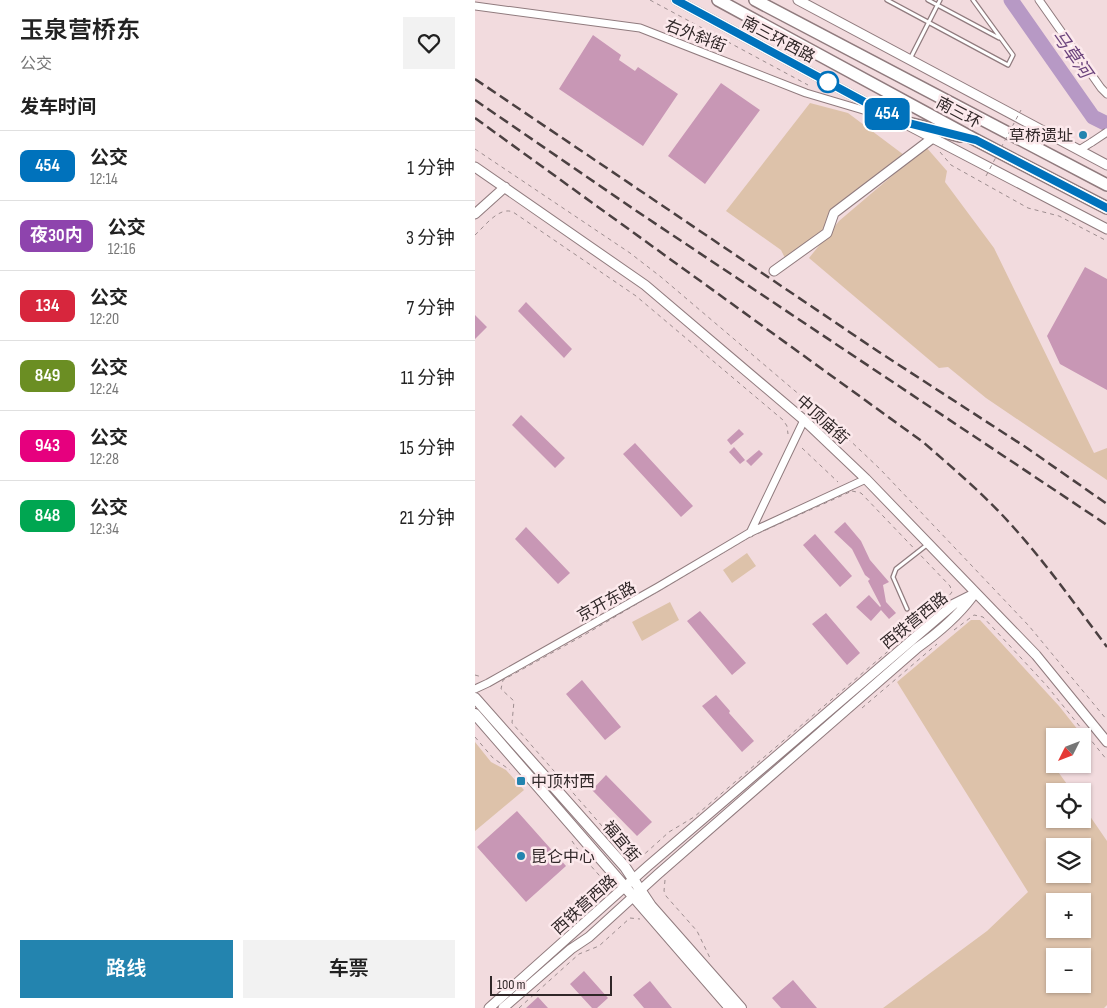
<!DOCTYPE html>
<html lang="zh">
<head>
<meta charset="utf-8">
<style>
  body { margin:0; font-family:"Sofia Sans Condensed","Noto Sans SC",sans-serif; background:#f2f2f2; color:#222; height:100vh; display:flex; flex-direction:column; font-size:19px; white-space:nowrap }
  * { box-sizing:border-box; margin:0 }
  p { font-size:16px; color:#767676 }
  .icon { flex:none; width:28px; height:28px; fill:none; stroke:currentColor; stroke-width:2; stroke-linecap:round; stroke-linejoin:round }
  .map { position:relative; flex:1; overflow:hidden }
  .details { display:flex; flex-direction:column; background:#fff; width:475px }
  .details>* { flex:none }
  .badge { padding:0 10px; border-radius:8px; font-size:18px; line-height:32px }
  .needle { width:32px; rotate:228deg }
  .buttons { position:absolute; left:571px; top:728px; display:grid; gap:10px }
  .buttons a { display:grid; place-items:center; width:45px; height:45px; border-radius:0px; background:#fff; box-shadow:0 1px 4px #0004; font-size:25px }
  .scale { position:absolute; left:15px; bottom:12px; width:122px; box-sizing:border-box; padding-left:5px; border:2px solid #302728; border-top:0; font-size:14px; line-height:18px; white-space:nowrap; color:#302728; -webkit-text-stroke:4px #fce9ec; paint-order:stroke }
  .map>.badge { position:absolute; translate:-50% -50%; box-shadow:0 0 0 2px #fff }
  h2 { padding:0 20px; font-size:19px; line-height:45px }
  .round { display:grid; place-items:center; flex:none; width:52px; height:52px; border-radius:0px; background:#f2f2f2 }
  .overview { display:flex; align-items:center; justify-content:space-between; height:85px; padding:0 20px }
  h1 { font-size:24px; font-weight:600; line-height:38px }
  .primary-button { display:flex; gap:10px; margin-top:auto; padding:10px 20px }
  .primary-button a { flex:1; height:58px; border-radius:0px; background:#2384af; color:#fff; font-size:20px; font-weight:600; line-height:58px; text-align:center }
  .primary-button a+a { background:#f2f2f2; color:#222 }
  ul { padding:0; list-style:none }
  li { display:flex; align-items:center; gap:15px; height:70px; padding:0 20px; border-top:1px solid #e0e0e0 }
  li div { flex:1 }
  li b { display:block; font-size:19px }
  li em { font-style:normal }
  li .badge { min-width:55px; font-weight:700; text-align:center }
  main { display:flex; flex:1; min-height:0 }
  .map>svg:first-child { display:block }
</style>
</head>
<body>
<main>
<section class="details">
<div class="overview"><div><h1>玉泉营桥东</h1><p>公交</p></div><a class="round"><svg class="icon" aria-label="heart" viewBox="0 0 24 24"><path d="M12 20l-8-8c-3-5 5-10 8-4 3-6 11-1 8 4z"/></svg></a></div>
<h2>发车时间</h2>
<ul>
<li><span class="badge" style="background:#0072bc;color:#fff">454</span><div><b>公交</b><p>12:14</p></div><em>1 分钟</em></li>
<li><span class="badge" style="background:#8e44ad;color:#fff">夜30内</span><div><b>公交</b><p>12:16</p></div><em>3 分钟</em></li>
<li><span class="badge" style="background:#d7263d;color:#fff">134</span><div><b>公交</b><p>12:20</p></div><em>7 分钟</em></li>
<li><span class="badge" style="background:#6b8e23;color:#fff">849</span><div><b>公交</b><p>12:24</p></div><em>11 分钟</em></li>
<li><span class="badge" style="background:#e6007e;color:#fff">943</span><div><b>公交</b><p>12:28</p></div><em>15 分钟</em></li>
<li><span class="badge" style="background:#00a651;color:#fff">848</span><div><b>公交</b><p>12:34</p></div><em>21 分钟</em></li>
</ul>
<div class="primary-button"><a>路线</a><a>车票</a></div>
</section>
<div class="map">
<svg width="632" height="1008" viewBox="0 0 632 1008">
  <rect width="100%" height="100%" fill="#f2dbde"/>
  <path fill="#ddc2aa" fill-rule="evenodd" d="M335,103L373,113L429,155L359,209L349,231L311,260L306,250L251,211Z
    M451,147L472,171L470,182L519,248L619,453L632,448V480L511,398L473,367L464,368L334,258L364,221Z
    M272,553L281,566L257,583L248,570Z
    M195,602L204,620L167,641L157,622Z
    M496,620H505L584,706L611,740L608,743V736H580V764H586L581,769L597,791H580V819H608V806L632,841V1005L629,1008H408L512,931L553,892L422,682ZM580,846H608V874H580ZM608,901V929H580V901ZM608,956V984H580V956Z
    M0,742L16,762L31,770L49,790L0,831Z"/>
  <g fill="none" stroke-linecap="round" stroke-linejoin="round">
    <path stroke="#b799c5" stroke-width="15" d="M536,0L618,117L632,124"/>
  </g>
  <path fill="#c897b5" d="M118,35L146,55L144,60L160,71L163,67L203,94L168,146L84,89Z
    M246,83L285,110L230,184L193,156Z
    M610,267L632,279V390L585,364L572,336Z
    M51,302L97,349L89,358L43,311Z
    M0,315L12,327L0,339Z
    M46,415L90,458L80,468L37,425Z
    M264,429L269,434L256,445L252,440Z
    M160,443L218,506L206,517L148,454Z
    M259,447L270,460L265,464L254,452Z
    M284,450L288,454L276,466L271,461Z
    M370,522L386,541L395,560L414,582L408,585L411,602L421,613L414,619L406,610L396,621L381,607L394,595L405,607L406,606L393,581L395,579L390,575L377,549L359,532Z
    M51,527L95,573L83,584L40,539Z
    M340,534L377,576L365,587L328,545Z
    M225,611L271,663L257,675L212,621Z
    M351,613L385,653L372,665L337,624Z
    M107,680L146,727L130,740L91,694Z
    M241,695L255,711L254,713L279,741L267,752L227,706Z
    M131,775L177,822L162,836L117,790Z
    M42,811L91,866L51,902L2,847Z
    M109,971L133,998L122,1008H117L95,984Z
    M318,980L342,1008H306L297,998Z
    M175,981L197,1008H169L158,995Z
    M63,997L73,1008H51Z"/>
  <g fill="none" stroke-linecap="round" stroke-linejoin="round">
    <defs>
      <path id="service" d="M412,0L533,65L538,55L498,0
        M453,0L524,38
        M435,59L465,0
        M432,609L418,577L421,569L453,544"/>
      <path id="minor" d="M564,0L626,88L632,94
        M0,6L165,28L331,93L415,118
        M604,150L617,142
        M275,533L329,420
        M0,689L13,683L183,587L274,533L391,479"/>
      <path id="tertiary" d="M201,0L425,121L632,229
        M323,0L632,165
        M0,167L170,285L329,420L391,479L561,655L632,742
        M0,214L30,187
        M299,271L352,233L359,213L459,137
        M14,1008L173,866L479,604L501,593
        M28,1008L96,949L114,937L182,875L442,648C463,633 482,617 497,597"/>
      <path id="secondary" d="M0,698L150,867L176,906L266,1008
        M0,714L255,1008"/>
      <path id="trunk" d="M243,0L501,140L632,208
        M280,0L632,185
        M425,121L485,136"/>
    </defs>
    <use href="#service" stroke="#907b7e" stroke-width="5.5"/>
    <use href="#minor" stroke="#907b7e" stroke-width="9"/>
    <use href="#tertiary" stroke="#907b7e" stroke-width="11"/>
    <use href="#secondary" stroke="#907b7e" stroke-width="12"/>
    <use href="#trunk" stroke="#907b7e" stroke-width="14"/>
    <path stroke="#9d8d8f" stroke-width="1" stroke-dasharray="4 4" stroke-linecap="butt" d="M175,0L333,85
      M0,149L155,253L186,277L346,413L405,469L554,626L632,720
      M465,152L476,165L553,208L584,216L632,241
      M0,235C9,227 24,206 38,212L161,296L308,420L312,426L313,434
      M327,448L363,482
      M377,491L386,493L475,586L477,592L466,606L219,817L194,832L164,859L155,858L37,723L39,701L26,689L28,680L111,634L273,538Z
      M479,630L499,615L508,617L572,686L632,760
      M0,675L7,677
      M387,708L462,644
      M0,737L18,758L35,770
      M97,841L108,857L131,883L133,889
      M190,880L189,891L191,896L222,931L235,958
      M44,1008L104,954L124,946L155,918L165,919"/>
    <use href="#service" stroke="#fff" stroke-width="3"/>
    <use href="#minor" stroke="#fff" stroke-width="7"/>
    <use href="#tertiary" stroke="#fff" stroke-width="9"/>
    <use href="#secondary" stroke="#fff" stroke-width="10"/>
    <use href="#trunk" stroke="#fff" stroke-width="11"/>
    <path stroke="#4b4041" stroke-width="2.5" stroke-dasharray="10 5" stroke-linecap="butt" d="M0,79L404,352L552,448L632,504
      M0,100L163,212L632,525
      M0,118L448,442C480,470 512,497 540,529C573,566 602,607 632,647"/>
    <defs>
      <path id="minor-bridge" d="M617,142L632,132"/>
    </defs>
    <use href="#minor-bridge" stroke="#907b7e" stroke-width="9" stroke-linecap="butt"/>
    <path stroke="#9d8d8f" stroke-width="1" stroke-dasharray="4 4" stroke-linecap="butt" d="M511,176L546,110"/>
    <use href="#minor-bridge" stroke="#fff" stroke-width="7"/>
  </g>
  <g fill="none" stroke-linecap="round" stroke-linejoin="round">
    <defs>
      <path id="line" d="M201,0L425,121L501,140L632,208"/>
    </defs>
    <use href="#line" stroke="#fff" stroke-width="11"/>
    <use href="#line" stroke="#0072bc" stroke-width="8"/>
  </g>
  <circle fill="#fff" stroke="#0072bc" stroke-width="2.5" cx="353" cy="82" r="10"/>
  <g fill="#2384af" stroke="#fce9ec" stroke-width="2">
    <circle cx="608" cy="135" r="5"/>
    <rect x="41" y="776" width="10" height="10" rx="2.5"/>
    <circle cx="46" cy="856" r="5"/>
  </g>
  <g text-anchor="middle" stroke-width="5" stroke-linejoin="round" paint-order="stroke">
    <g font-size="16" fill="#302728" stroke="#fce9ec">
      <text transform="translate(221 35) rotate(21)" y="6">右外斜街</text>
      <text transform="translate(304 39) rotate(28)" y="6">南三环西路</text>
      <text transform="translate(484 112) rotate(28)" y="6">南三环</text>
      <text transform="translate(348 419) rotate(42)" y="6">中顶庙街</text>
      <text transform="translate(131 601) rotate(-29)" y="6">京开东路</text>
      <text transform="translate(439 620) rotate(-39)" y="6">西铁营西路</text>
      <text transform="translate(147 841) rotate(50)" y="6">福宜街</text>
      <text transform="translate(109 904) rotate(-42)" y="6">西铁营西路</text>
    </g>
    <g font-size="16" fill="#302728" stroke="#fce9ec" text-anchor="start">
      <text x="598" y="141" text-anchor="end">草桥遗址</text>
      <text x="56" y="787">中顶村西</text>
      <text x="56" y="862">昆仑中心</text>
    </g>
    <g font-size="18" font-style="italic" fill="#6a427c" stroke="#fce9ec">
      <text transform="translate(597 54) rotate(55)" y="6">马草河</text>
    </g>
  </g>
</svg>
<div class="buttons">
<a><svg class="needle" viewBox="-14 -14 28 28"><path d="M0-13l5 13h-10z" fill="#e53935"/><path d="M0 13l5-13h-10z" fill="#767676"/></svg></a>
<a><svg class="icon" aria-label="locate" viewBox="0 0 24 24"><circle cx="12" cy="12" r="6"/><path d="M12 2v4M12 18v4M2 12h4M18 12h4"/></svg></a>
<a><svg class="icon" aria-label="layers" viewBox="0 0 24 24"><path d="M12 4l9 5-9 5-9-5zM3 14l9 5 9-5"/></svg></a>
<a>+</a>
<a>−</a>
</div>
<div class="scale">100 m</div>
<b class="badge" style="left:412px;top:114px;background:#0072bc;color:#fff">454</b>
</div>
</main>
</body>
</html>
